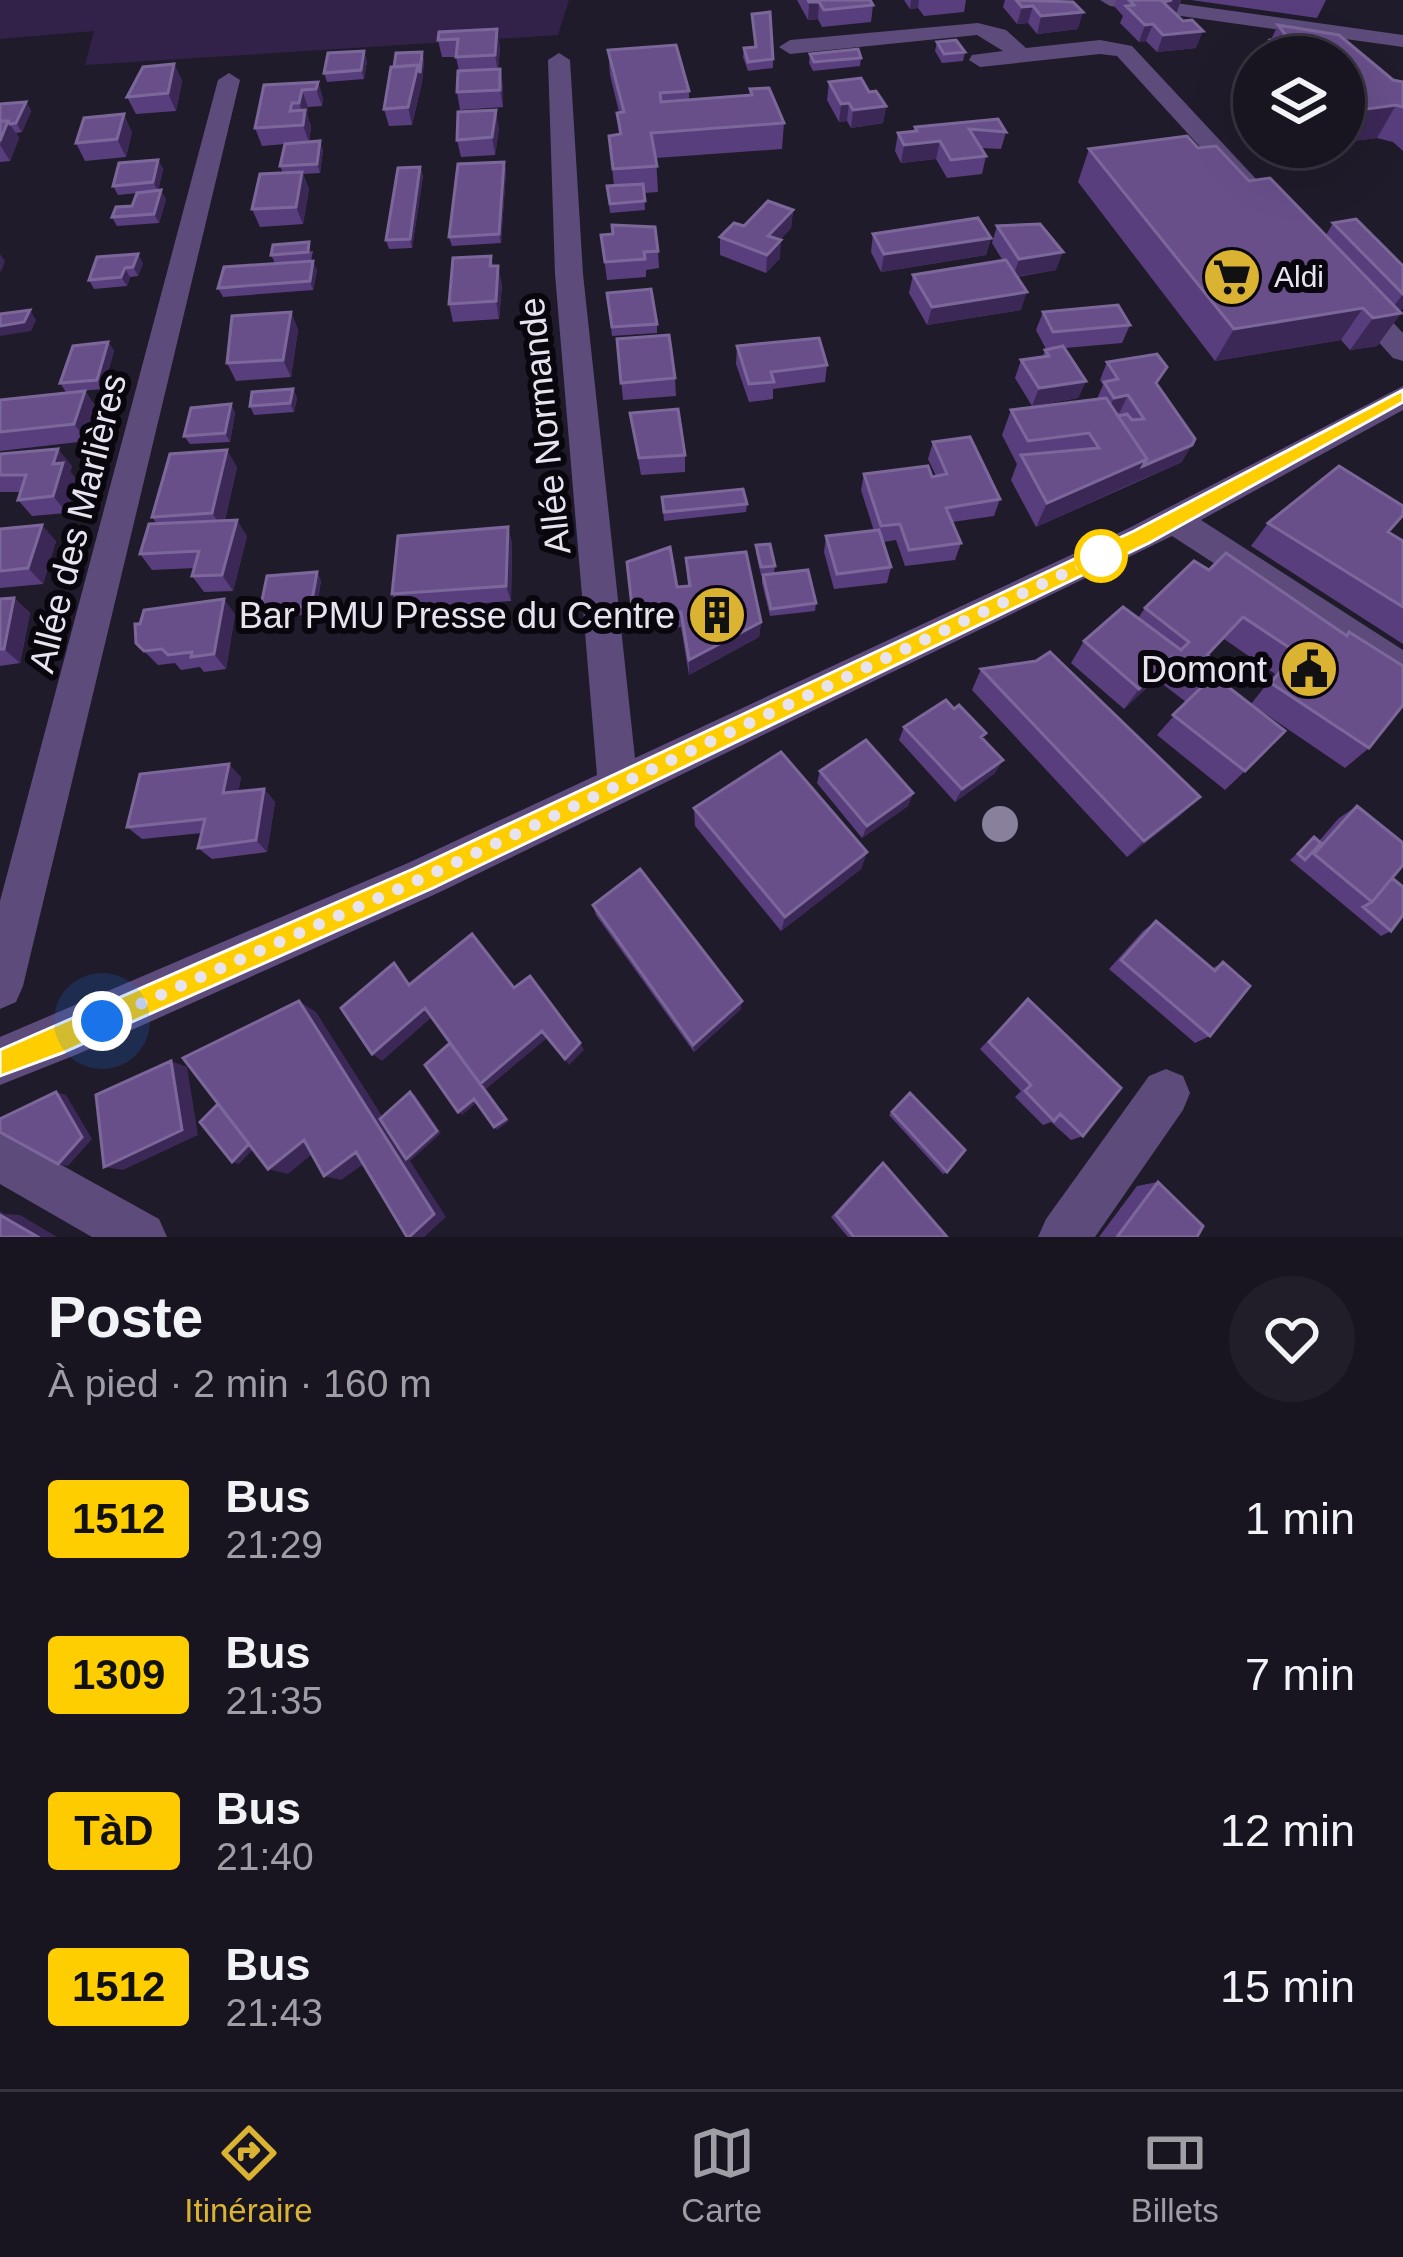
<!DOCTYPE html>
<html lang="fr">
<head>
<meta charset="utf-8">
<style>
  body { margin:0; font-family:Helvetica,sans-serif; background:#211d29; color:#f1f3f6; height:100vh; display:flex; flex-direction:column; font-size:45px; white-space:nowrap }
  * { box-sizing:border-box; margin:0 }
  p { font-size:39px; color:#9f9ea5 }
  .icon { flex:none; width:66px; height:66px; fill:none; stroke:currentColor; stroke-width:2; stroke-linecap:round; stroke-linejoin:round }
  .map { position:relative; height:1237px; overflow:hidden }
  .details { display:flex; flex-direction:column; background:#181420; flex:1 }
  .details>* { flex:none }
  .badge { padding:0 24px; border-radius:9px; font-size:42px; line-height:78px }
  .fabs { position:absolute; left:1233px; top:36px; display:grid; gap:24px }
  .fabs a { display:grid; place-items:center; width:132px; height:132px; border-radius:50%; background:#181420; box-shadow:0 12px 48px #0002,0 0 0 3px #36333e; font-size:60px }
  .you { position:absolute; width:60px; height:60px; margin:-30px; border:9px solid #fff; border-radius:50%; background:#1a73e8; box-shadow:0 0 0 18px #1a73e833 }
  .map>.badge { position:absolute; translate:-50% -50%; box-shadow:0 0 0 6px #fff }
  .round { display:grid; place-items:center; flex:none; width:126px; height:126px; border-radius:63px; background:#211d29 }
  .headline { display:flex; align-items:center; justify-content:space-between; height:204px; padding:0 48px }
  h1 { font-size:57px; font-weight:600; line-height:90px }
  ul { padding:0; list-style:none }
  li { display:flex; align-items:center; gap:36px; height:156px; padding:0 48px }
  li div { flex:1 }
  li b { display:block; font-size:45px }
  li em { font-style:normal }
  li .badge { min-width:132px; font-weight:700; text-align:center }
  .menu { display:flex; justify-content:space-around; align-items:center; height:168px; border-top:3px solid #36333e; background:#181420; font-size:33px; color:#9f9ea5 }
  .menu a { display:grid; justify-items:center; gap:6px }
  .menu .selected { color:#dab333 }
  .map>svg:first-child { display:block }
</style>
</head>
<body>
<div class="map">
<svg width="1403" height="1237" viewBox="0 0 1403 1237">
  <rect width="100%" height="100%" fill="#201b2a"/>
  <path fill="#32224a" d="M0,0H569L558,35L85,65L94,31L0,39Z"/>
  <g fill="none" stroke-linecap="round" stroke-linejoin="round">
    <path fill="#5d4c7b" fill-rule="evenodd" d="M1100,0H1154L1403,35V47L1110,6Z
      M978,23L1006,30L1026,48L1100,40L1132,46L1256,179L1252,184H1234L1117,56L1100,54L980,67L969,60L972,55L1003,51L977,35L790,54L779,47L790,40Z
      M559,53L570,60L583,274L635,758L1129,528L1403,386V410L1201,520L1403,650V686L1172,536L438,893L78,1054L0,1085V1037L408,863L597,775L555,274L548,60Z
      M229,73L240,80L23,986L16,1002L0,1009V901L218,80Z
      M1354,289L1364,292L1403,333V361L1393,358L1344,304L1340,298L1344,292Z
      M1166,1069L1183,1076L1190,1093L1183,1110L1095,1237H1038L1046,1219L1149,1076Z
      M0,1131L159,1219L167,1237H92L0,1184Z"/>
  </g>
  <circle fill="#89809c" cx="1000" cy="824" r="18"/>
  <path fill="#593e7e" d="M797,0H870L873,5L871,22L822,27L818,19L808,20Z
    M904,0H966L964,12L924,16L918,8L910,9Z
    M1005,0H1060L1078,29L1037,34L1028,23L1017,24L1003,7Z
    M1116,0H1181L1176,14L1196,48L1157,52L1146,41L1139,42L1120,23L1123,16L1114,6Z
    M1191,0H1326L1317,18Z
    M752,14L773,59V68L748,71L743,57L744,48L755,47Z
    M1278,25L1393,80L1403,82V151L1393,142L1377,138L1344,142V57L1263,56Z
    M439,32L500,47L498,69L503,86V107L460,110L457,92L459,71L456,57H442L438,40Z
    M937,42L965,52L963,61L942,63L935,51Z
    M608,50L689,91V100L750,95V89L784,123L782,149L656,158L658,192L644,193L645,210L610,213L607,186H614L609,136L619,135L617,113L619,112L610,75Z
    M422,52L424,61L422,82L412,125L389,126L384,109L394,67Z
    M810,54L861,58L860,66L813,71L809,63Z
    M367,60L364,79L327,82L324,73Z
    M174,64L182,81L176,111L136,114L127,97Z
    M318,82L323,99L322,106L308,107L307,114L311,127L309,142L323,150L320,173L303,174L309,189L303,224L260,227L252,209L283,173L280,166L285,144L262,146L255,128L264,85Z
    M829,82L869,92L886,106L883,123L851,128L847,121L839,122L827,100Z
    M26,102L31,111L22,132L16,133L19,138L10,161L0,162V104Z
    M998,119L1006,132L1001,149L981,148L986,156L982,174L947,178L936,159L901,163L895,151L898,133L914,131L915,127Z
    M499,128L495,155L461,157L457,140Z
    M132,132L126,157L85,161L76,143Z
    M1198,148L1249,181L1326,235L1333,223L1403,266V309L1398,310L1401,313L1377,346L1350,350L1341,340L1215,361L1078,182L1089,149Z
    M158,160L163,169L158,191L166,199L159,223L117,226L112,217L132,206L137,193L118,195L113,186Z
    M504,162L506,171L501,243L452,246L449,237Z
    M420,167L423,176L412,248L389,249L386,240Z
    M793,210L791,228L780,240V258L766,273L720,255V237L744,226Z
    M997,226L1056,270L1017,277L1021,310L927,325L909,293L913,275L1003,261L992,243Z
    M873,234L991,238L986,255L881,272L871,252Z
    M601,235L658,251L659,268L646,270V277L607,280Z
    M313,251L311,261L317,270L313,290L223,297L218,288L275,263L271,255Z
    M491,256L493,266L502,284L499,319L453,322L449,304Z
    M143,263L138,276L130,277L127,286L94,289L89,280Z
    M607,293L657,324V333L612,336Z
    M291,312L298,330L291,377L236,381L227,363Z
    M1043,312L1130,325L1122,343L1065,348L1086,381L1078,398L1032,406L1015,378L1021,360L1042,357L1046,349L1036,330Z
    M617,339L675,378L676,396L623,400Z
    M108,342L114,351L103,389L66,392L60,383Z
    M737,346L827,365L825,382L773,389V399L749,402L736,364Z
    M1107,362L1157,385L1182,462L1036,527L1011,480L1017,464L1002,435L1011,410L1097,399L1103,385L1100,380Z
    M293,389L297,398L294,412L254,415L250,406Z
    M85,391L97,409L87,441L0,451V400Z
    M231,404L235,413L230,442L190,444L184,436Z
    M630,413L685,455V472L641,475Z
    M933,442L1000,499L994,516L952,522L961,543L955,560L905,566L896,540L883,542L891,567L887,583L834,589L824,552L826,536L874,531L861,490L864,474L936,476L928,459Z
    M0,454L72,466L70,472L77,480L67,513L32,516L18,500L20,492H0Z
    M237,467L225,520L247,536L233,591L204,592L192,576L194,568L152,570L140,554L157,524L152,517Z
    M662,497L747,504L746,512L664,521Z
    M1268,523L1388,532L1403,541V644L1251,546Z
    M508,527L512,544L511,601L399,610L392,594Z
    M0,529L56,541L43,584L0,588Z
    M756,545L775,566L774,573L816,603L815,611L770,616L762,583V575H761L756,553Z
    M686,558L761,622L759,637L689,675L681,627L634,632L627,562L677,587L688,586Z
    M1209,570L1346,635L1349,632L1369,748L1345,768L1251,704L1275,674L1224,639L1208,656L1245,771L1225,790L1157,735L1186,702L1156,679L1124,709L1071,663L1084,641L1138,618L1145,608Z
    M321,580L316,614L266,618L260,610Z
    M14,598L30,613L20,663L0,666V599Z
    M235,614L226,669L204,672L200,667L181,670L175,663L158,665L136,643Z
    M981,669L1181,815L1127,857L972,690Z
    M904,727L982,739L995,773L955,802L899,740Z
    M820,771L913,793L908,806L862,838L817,783Z
    M241,777L238,792L264,789L275,802L267,852L212,859L198,848L202,833L142,839L127,827Z
    M1357,806L1392,878L1391,931L1381,936L1290,860L1314,837L1319,841L1339,818Z
    M694,808L867,852L861,869L781,931L695,826Z
    M593,905L741,1009L694,1052L596,915Z
    M1156,921L1213,968L1223,962L1210,1036L1195,1043L1109,969L1143,931Z
    M1028,999L1083,1136L1071,1140L1051,1122L1043,1125L1015,1097L1021,1091L980,1049Z
    M910,1093L947,1172L943,1174L889,1115Z
    M883,1163L947,1237H848L831,1217L877,1167Z
    M1158,1182L1197,1237H1099L1137,1186Z"/>
  <path fill="#3c2857" d="M911,0H919L918,8L910,9Z
    M1172,0H1181L1176,15L1163,2Z
    M809,2H819L818,19L808,20Z
    M1033,6L1028,23L1017,24L1022,7Z
    M1083,12L1078,29L1037,34L1041,16Z
    M1153,24L1146,41L1139,42L1145,25Z
    M497,29L500,47L498,72L495,55Z
    M1203,31L1196,48L1157,52L1163,35Z
    M364,51L367,60L364,79L361,70Z
    M422,52L424,61L422,82L412,125L408,107Z
    M174,64L182,81L176,111L168,93Z
    M500,69L503,86V107L500,90Z
    M318,82L323,99L322,106L316,89Z
    M302,90L308,107L307,114L311,127L309,142L303,125L304,116L299,103Z
    M26,102L31,111L22,132L16,123Z
    M849,103L847,121L839,122L841,104Z
    M1396,105L1377,138L1344,142V125L1352,111Z
    M886,106L883,123L851,128L853,110Z
    M496,110L499,128L495,155L492,137Z
    M124,114L132,132L126,157L117,139Z
    M8,121L19,138L10,161L0,145Z
    M320,141L323,150L320,173L317,164Z
    M940,141L936,159L901,163L904,145Z
    M158,160L163,169L158,191L153,182Z
    M504,162L506,171L501,243L499,234Z
    M420,167L423,176L412,248L410,239Z
    M302,172L309,189L303,224L296,207Z
    M161,190L166,199L159,223L154,214Z
    M793,210L791,228L767,254L768,236Z
    M991,238L986,255L881,272L884,254Z
    M781,240L780,258L766,273L767,255Z
    M1063,252L1056,270L1013,277L1019,259Z
    M0,254L5,261L1,272L0,270Z
    M138,254L143,263L138,276L133,267Z
    M313,261L317,270L313,290L310,281Z
    M498,266L502,284L499,319L496,301Z
    M125,268L130,277L127,286L121,277Z
    M1027,292L1021,310L927,325L932,307Z
    M1403,294V309L1390,311Z
    M1363,308L1341,340L1215,361L1234,329Z
    M30,310L36,320L31,331L0,336V326Z
    M291,312L298,330L291,377L283,360Z
    M1401,313L1377,346L1350,350L1373,318Z
    M108,342L114,351L103,389L97,380Z
    M1086,381L1078,398L1032,406L1039,388Z
    M293,389L297,398L294,412L290,403Z
    M85,391L97,409L87,441L74,424Z
    M1128,395L1120,412L1106,415L1114,398Z
    M231,404L235,413L230,442L225,433Z
    M1192,445L1182,462L1133,483L1143,466Z
    M58,449L72,466L70,472L77,480L67,513L53,496V464Z
    M227,450L237,467L223,529L212,513Z
    M1147,459L1133,483L1036,527L1047,503Z
    M237,520L247,536L233,591L222,575Z
    M42,525L56,541L43,584L28,568Z
    M508,527L512,544L511,601L506,586Z
    M317,572L321,580L316,614L311,606Z
    M14,598L30,613L20,663L4,649Z
    M224,599L235,614L226,669L214,654Z
    M761,622L759,637L689,675V660Z
    M1172,657L1156,679L1124,709L1139,689Z
    M1003,760L995,773L955,802L962,789Z
    M229,764L241,777L236,806L223,793Z
    M264,789L275,802L267,852L256,840Z
    M913,793L908,806L862,838L867,826Z
    M1200,797L1181,815L1127,857L1144,841Z
    M867,852L861,869L781,931L785,917Z
    M299,1001L316,1012L408,1157L410,1092L415,1095L441,1133L410,1161L446,1217L424,1237H409Z
    M742,1001L741,1009L694,1052L693,1045Z
    M425,1008L433,1016L382,1061L372,1054Z
    M542,1031L547,1038L486,1089L509,1121L497,1130L494,1127L480,1084Z
    M580,1043L584,1050L569,1065L565,1059Z
    M171,1061L187,1067L198,1135L123,1170L104,1167Z
    M56,1092L66,1095L92,1139L68,1166L58,1164Z
    M474,1099L477,1102L462,1115L458,1112Z
    M255,1138L262,1140L239,1164L232,1162Z
    M304,1140L322,1146L288,1174L268,1169Z
    M356,1152L372,1158L341,1180L324,1176Z
    M0,1211L4,1214L20,1215L57,1237H38L0,1220Z"/>
  <path fill="#684f8a" stroke="#7c679a" stroke-width="3" d="M808,0H870L873,5L824,10L819,2H809Z
    M1016,0L1073,2L1083,12L1041,16L1033,6L1022,7Z
    M1129,0H1172L1163,2L1183,21L1192,20L1203,31L1163,35L1153,24L1145,25L1126,6L1134,5Z
    M770,12L773,59L748,62L744,48L756,47L752,14Z
    M1278,25L1339,35L1393,80L1403,82V107L1396,105L1352,111L1344,104V57H1290L1271,40L1288,38Z
    M497,29L495,55L456,57L458,39L438,40L439,32Z
    M956,40L965,52L944,54L937,42Z
    M676,45L689,91L660,93L661,102L752,95L750,89L769,88L784,123L651,133L657,166L613,169L609,136L621,134L617,113L624,112L608,50Z
    M858,49L861,58L814,62L810,54Z
    M364,51L361,70L324,73L328,53Z
    M422,52L420,73L418,65L394,67L396,53Z
    M174,64L168,93L127,97L143,67Z
    M418,65L408,107L384,109L391,67Z
    M500,69V90L457,92L458,71Z
    M861,78L869,92L876,91L886,106L853,110L849,103L841,104L829,82Z
    M318,82L316,89L302,90L299,103H292L290,111L305,110L303,125L255,128L264,85Z
    M26,102L16,123L10,124L8,121H0V104Z
    M496,110L492,137L457,140L458,112Z
    M124,114L117,139L76,143L84,118Z
    M998,119L1006,132L969,129L986,156L951,160L940,141L904,145L898,133L917,131L915,127Z
    M0,121H8L0,141Z
    M1187,136L1198,148L1216,146L1249,181L1270,178L1401,313L1373,318L1363,308L1234,329L1089,149Z
    M320,141L317,164L280,166L285,144Z
    M158,160L153,182L113,186L119,163Z
    M504,162L499,234L449,237L458,164Z
    M420,167L410,239L386,240L398,168Z
    M302,172L296,207L252,209L260,174Z
    M643,184L645,201L610,204L607,186Z
    M161,190L154,214L112,217L116,207L132,206L137,193Z
    M768,201L793,210L768,236L781,240L767,255L720,237L734,223L744,226Z
    M978,218L991,238L884,254L873,234Z
    M1356,219L1403,266V294L1333,223Z
    M1040,224L1063,252L1019,259L997,226Z
    M612,225L655,227L658,251L644,252L645,259L605,262L601,235L613,234Z
    M309,242L308,252L271,255L273,245Z
    M138,254L133,267L125,268L121,277L89,280L97,257Z
    M491,256L490,266H498L496,301L449,304L453,258Z
    M1006,260L1027,292L932,307L913,275Z
    M313,261L310,281L218,288L224,267Z
    M651,289L657,324L612,327L607,293Z
    M1118,305L1130,325L1053,332L1043,312Z
    M30,310L24,322L0,326V314Z
    M291,312L283,360L227,363L232,316Z
    M669,335L675,378L621,383L617,339Z
    M819,338L827,365L771,372L774,382L749,384L737,346Z
    M108,342L97,380L60,383L73,346Z
    M1063,346L1086,381L1039,388L1021,360L1049,356L1045,350Z
    M1157,354L1167,367L1156,383L1195,439L1192,445L1143,466L1147,459L1118,416L1127,414L1132,420L1144,419L1128,395L1114,398L1104,382L1118,379L1107,362Z
    M293,389L290,403L250,406L252,392Z
    M85,391L74,424L0,432V400Z
    M1106,398L1147,459L1047,503L1021,455L1099,448L1089,433L1028,441L1011,410Z
    M231,404L225,433L184,436L191,408Z
    M678,409L685,455L639,458L630,413Z
    M970,437L1000,499L946,508L961,543L909,550L900,524L881,526L864,474L928,466L932,477L947,474L933,442Z
    M58,449L53,464L63,463L53,496L18,500L26,475H0V454Z
    M227,450L212,513L152,517L170,454Z
    M1339,466L1403,506V515L1388,532L1403,541V607L1268,523Z
    M743,489L747,504L664,512L662,497Z
    M237,520L222,575L192,576L199,551L140,554L149,524Z
    M42,525L28,568L0,571V529Z
    M508,527L506,586L392,594L398,536Z
    M879,530L891,567L837,574L826,536Z
    M770,544L775,566L761,567L756,545Z
    M670,547L677,587L690,586L686,558L746,552L761,622L689,660L681,612L633,616L627,562Z
    M1226,553L1347,636L1349,632L1403,666V705L1369,748L1271,683L1296,652L1243,617L1207,655L1223,668L1214,676L1285,731L1245,771L1173,715L1206,683L1172,657L1139,689L1084,641L1123,607L1181,650L1189,642L1145,608L1194,561L1209,570Z
    M808,570L816,603L771,609L763,575Z
    M317,572L311,606L260,610L267,576Z
    M14,598L4,649H0V599Z
    M224,599L214,654L191,657L192,652L168,655L162,649L144,651L136,643L135,624H140L144,610Z
    M1050,652L1200,797L1144,841L981,669L1036,661Z
    M946,700L954,709L959,705L986,733L981,737L1003,760L962,789L904,727Z
    M866,740L913,793L867,826L820,771Z
    M781,752L867,852L785,917L694,808Z
    M229,764L223,793L264,789L256,840L198,848L205,819L127,827L140,774Z
    M1357,806L1403,843V865L1372,902L1314,854Z
    M1314,837L1321,843L1305,860L1298,854Z
    M640,869L742,1001L693,1045L593,905Z
    M1392,878L1403,887V915L1391,931L1363,907L1372,902Z
    M1156,921L1215,971L1223,962L1250,986L1210,1036L1121,960Z
    M472,934L514,988L530,976L580,1043L565,1059L542,1031L480,1084L425,1008L372,1054L341,1008L394,963L409,985Z
    M1028,999L1121,1088L1083,1136L1060,1114L1054,1121L1025,1091L1031,1085L989,1042Z
    M299,1001L434,1214L409,1237H407L356,1152L324,1176L304,1140L268,1169L183,1058Z
    M450,1043L506,1119L494,1127L474,1099L458,1112L425,1065Z
    M171,1061L182,1130L104,1167L96,1095Z
    M56,1092L82,1137L58,1164L0,1132V1119Z
    M410,1092L437,1131L406,1159L380,1119Z
    M910,1093L965,1150L947,1172L892,1112Z
    M218,1104L249,1144L232,1162L200,1122Z
    M883,1163L947,1237H854L836,1215Z
    M1158,1182L1203,1226L1197,1237H1117Z
    M0,1215L38,1237H0Z"/>
  <path fill="#ffce00" stroke="#fff" stroke-width="3" d="M1403,390V402L1149,543L433,888L62,1053L0,1076V1050L59,1024L413,869L1134,531Z"/>
  <g fill="none" stroke-linecap="round" stroke-linejoin="round">
    <path stroke="#e8e4ef" stroke-width="12" stroke-dasharray="0 21.6" d="M102,1021L423,878L1101,556"/>
  </g>
  <defs>
    <symbol id="supermarket-disc" viewBox="-11 -11 22 22"><circle r="9.5" fill="#dab333" stroke="#09070d"/><path d="M-6-5.5h2.5l.6 2H6L4.5 2H-2.5L-4.4-4H-6ZM-1.5 3.2a1.3 1.3 0 1 0 .1 0ZM3 3.2a1.3 1.3 0 1 0 .1 0Z" fill="#111"/></symbol>
    <symbol id="building-disc" viewBox="-11 -11 22 22"><circle r="9.5" fill="#dab333" stroke="#09070d"/><path d="M-4-6H4V6H1V3H-1V6H-4ZM-2.5-4.3h1.7v1.8h-1.7ZM.8-4.3h1.7v1.8H.8ZM-2.5-1h1.7V.8h-1.7ZM.8-1h1.7V.8H.8Z" fill="#111"/></symbol>
    <symbol id="civic-disc" viewBox="-11 -11 22 22"><circle r="9.5" fill="#dab333" stroke="#09070d"/><path d="M-.6-6.5H3V-4.5H.6V-3L4-1V1h2V6H-6V1h2V-1L-.6-3ZM-1.2 2.5V6h2.4V2.5Z" fill="#111"/></symbol>
  </defs>
  <g fill-rule="evenodd">
    <use href="#supermarket-disc" x="1199" y="244" width="66" height="66"/>
    <use href="#building-disc" x="684" y="582" width="66" height="66"/>
    <use href="#civic-disc" x="1276" y="636" width="66" height="66"/>
  </g>
  <circle fill="#fff" stroke="#ffce00" stroke-width="6" cx="1101" cy="556" r="24"/>
  <g text-anchor="middle" stroke-width="12" stroke-linejoin="round" paint-order="stroke">
    <g font-size="30" fill="#e8e4ef" stroke="#09070d" text-anchor="start">
      <text x="1274" y="287">Aldi</text>
    </g>
    <g font-size="36" fill="#e8e4ef" stroke="#09070d">
      <text transform="translate(544 426) rotate(-96)" y="13">Allée Normande</text>
      <text transform="translate(77 523) rotate(-76)" y="13">Allée des Marlières</text>
    </g>
    <g font-size="36" fill="#e8e4ef" stroke="#09070d" text-anchor="end">
      <text x="675" y="628">Bar PMU Presse du Centre</text>
      <text x="1267" y="682">Domont</text>
    </g>
  </g>
</svg>
<div class="fabs">
<a><svg class="icon" aria-label="layers" viewBox="0 0 24 24"><path d="M12 4l9 5-9 5-9-5zM3 14l9 5 9-5"/></svg></a>
</div>
<div class="you" style="left:102px;top:1021px"></div>
</div>
<section class="details">
<div class="headline"><div><h1>Poste</h1><p>À pied · 2 min · 160 m</p></div><a class="round"><svg class="icon" aria-label="heart" viewBox="0 0 24 24"><path d="M12 20l-8-8c-3-5 5-10 8-4 3-6 11-1 8 4z"/></svg></a></div>
<ul>
<li><span class="badge" style="background:#ffce00;color:#111">1512</span><div><b>Bus</b><p>21:29</p></div><em>1 min</em></li>
<li><span class="badge" style="background:#fece00;color:#111">1309</span><div><b>Bus</b><p>21:35</p></div><em>7 min</em></li>
<li><span class="badge" style="background:#fecb00;color:#111">TàD</span><div><b>Bus</b><p>21:40</p></div><em>12 min</em></li>
<li><span class="badge" style="background:#ffce00;color:#111">1512</span><div><b>Bus</b><p>21:43</p></div><em>15 min</em></li>
</ul>
</section>
<nav class="menu">
<a class="selected"><svg class="icon" aria-label="directions" viewBox="0 0 24 24"><path d="M12 3l9 9-9 9-9-9zM9 14v-3h6M13 9l2 2-2 2"/></svg>Itinéraire</a>
<a><svg class="icon" aria-label="map" viewBox="0 0 24 24"><path d="M3 6l6-2 6 2 6-2v14l-6 2-6-2-6 2zM9 4v14M15 6v14"/></svg>Carte</a>
<a><svg class="icon" aria-label="tickets" viewBox="0 0 24 24"><path d="M3 7h18v10H3zM15 7v10"/></svg>Billets</a>
</nav>
</body>
</html>
